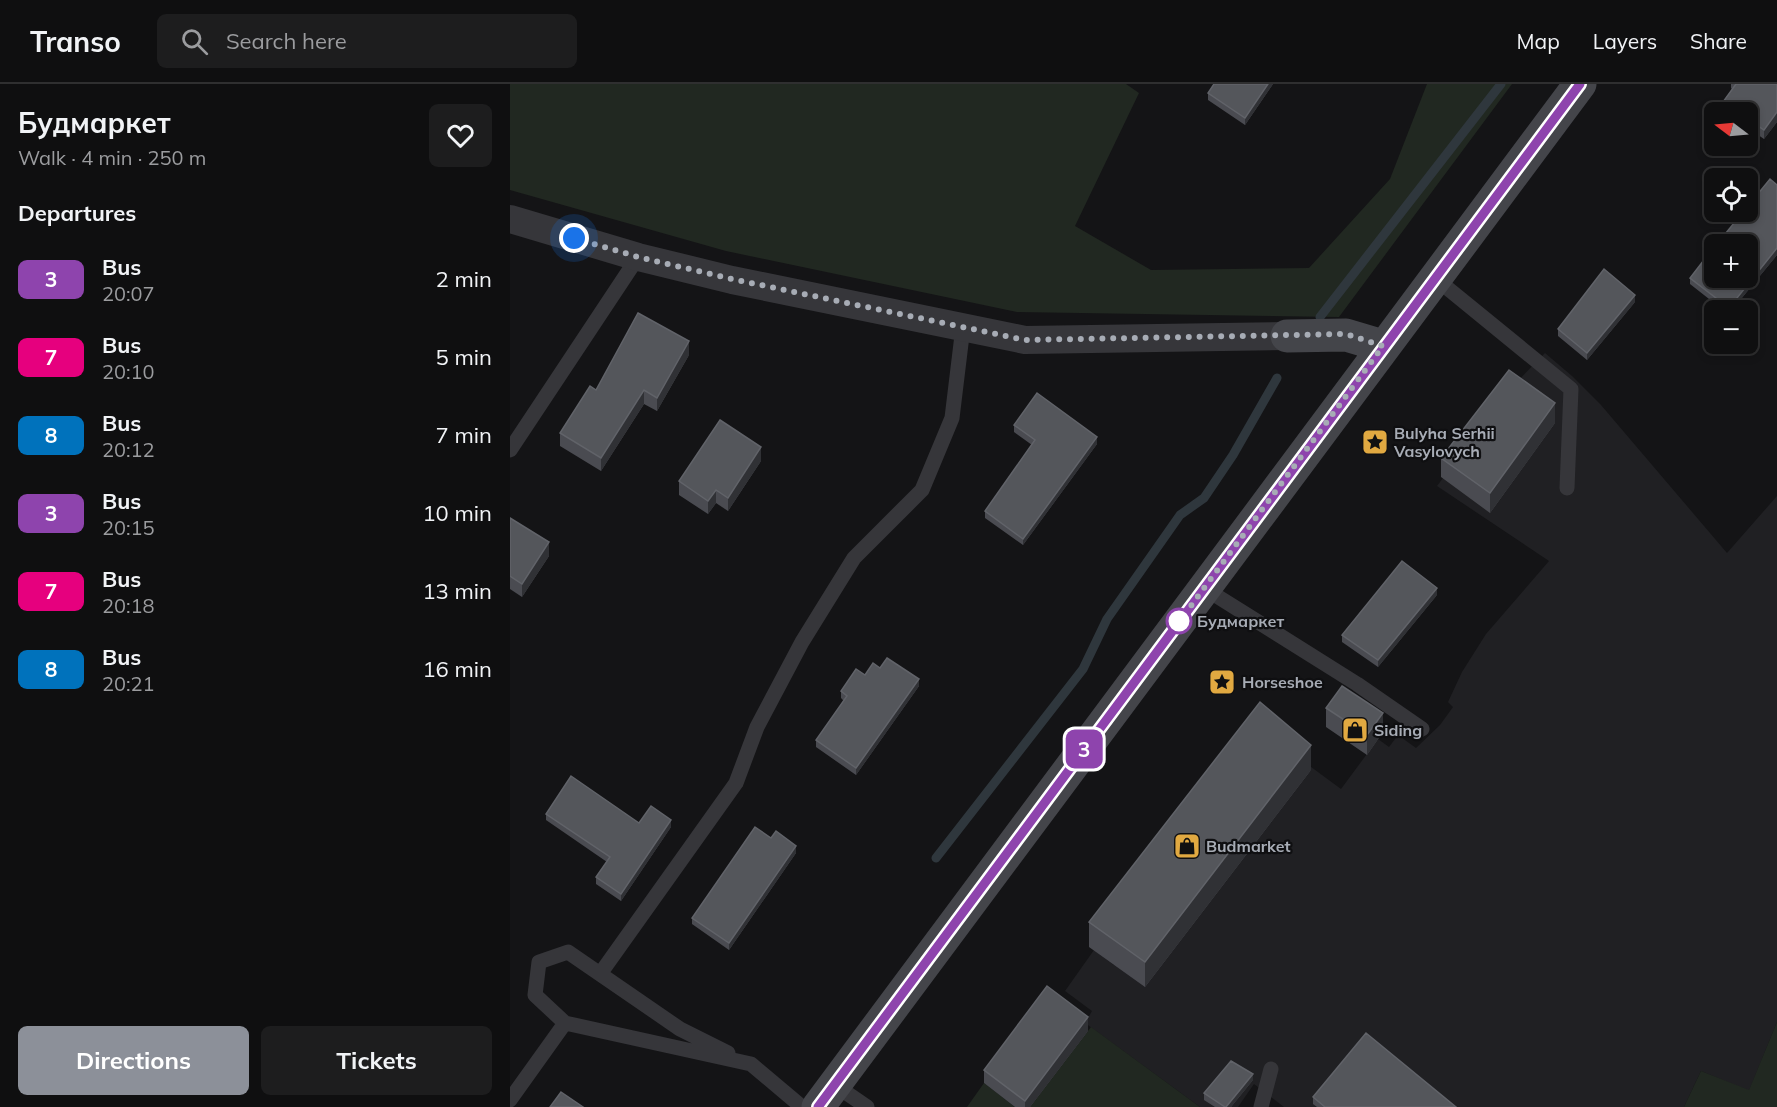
<!DOCTYPE html>
<html lang="en">
<head>
<meta charset="utf-8">
<style>
  body { margin:0; font-family:Mulish,sans-serif; background:#1d1d1e; color:#f1f3f6; height:100vh; display:flex; flex-direction:column; font-size:22px; white-space:nowrap }
  * { box-sizing:border-box; margin:0 }
  p { font-size:20px; color:#9b9c9f }
  .icon { flex:none; width:33px; height:33px; fill:none; stroke:currentColor; stroke-width:2; stroke-linecap:round; stroke-linejoin:round }
  .map { position:relative; flex:1; overflow:hidden }
  .details { display:flex; flex-direction:column; background:#0f0f10; width:510px }
  .details>* { flex:none }
  .badge { padding:0 12px; border-radius:9px; font-size:21px; line-height:39px }
  .needle { width:39px; rotate:286deg }
  .buttons { position:absolute; left:1194px; top:18px; display:grid; gap:12px }
  .buttons a { display:grid; place-items:center; width:54px; height:54px; border-radius:9px; background:#0f0f10; box-shadow:0 3px 9px #0003,0 0 0 2px #2f2f30; font-size:30px }
  .you { position:absolute; width:30px; height:30px; margin:-15px; border:4px solid #fff; border-radius:50%; background:#1a73e8; box-shadow:0 0 0 9px #1a73e833 }
  .map>.badge { position:absolute; translate:-50% -50%; box-shadow:0 0 0 3px #fff }
  h2 { padding:0 18px; font-size:22px; line-height:54px }
  .round { display:grid; place-items:center; flex:none; width:63px; height:63px; border-radius:9px; background:#1d1d1e }
  .head { display:flex; align-items:center; justify-content:space-between; height:102px; padding:0 18px }
  h1 { font-size:28px; font-weight:700; line-height:45px }
  .button { display:flex; gap:12px; margin-top:auto; padding:12px 18px }
  .button a { flex:1; height:69px; border-radius:9px; background:#8c9099; color:#fff; font-size:24px; font-weight:700; line-height:69px; text-align:center }
  .button a+a { background:#1d1d1e; color:#f1f3f6 }
  ul { padding:0; list-style:none }
  li { display:flex; align-items:center; gap:18px; height:78px; padding:0 18px }
  li div { flex:1 }
  li b { display:block; font-size:22px }
  li em { font-style:normal }
  li .badge { min-width:66px; font-weight:700; text-align:center }
  header { display:flex; align-items:center; gap:36px; box-sizing:border-box; height:84px; padding:0 30px; background:#0f0f10; border-bottom:2px solid #2f2f30 }
  header strong { font-size:28px }
  nav { display:flex; gap:33px; margin-inline-start:auto; font-size:21px }
  .search { width:420px; height:54px; background:#1d1d1e; display:flex; align-items:center; gap:15px; box-sizing:border-box; padding:0 21px; border-radius:9px; color:#9b9c9f; font-size:22px }
  main { display:flex; flex:1; min-height:0 }
  .map>svg:first-child { display:block }
</style>
</head>
<body>
<header>
<strong>Transo</strong>
<div class="search"><svg class="icon" aria-label="search" viewBox="0 0 24 24"><circle cx="10" cy="10" r="6"/><path d="M15 15l6 6"/></svg>Search here</div>
<nav><a>Map</a><a>Layers</a><a>Share</a></nav>
</header>
<main>
<section class="details">
<div class="head"><div><h1>Будмаркет</h1><p>Walk · 4 min · 250 m</p></div><a class="round"><svg class="icon" aria-label="heart" viewBox="0 0 24 24"><path d="M12 20l-8-8c-3-5 5-10 8-4 3-6 11-1 8 4z"/></svg></a></div>
<h2>Departures</h2>
<ul>
<li><span class="badge" style="background:#8e44ad;color:#fff">3</span><div><b>Bus</b><p>20:07</p></div><em>2 min</em></li>
<li><span class="badge" style="background:#e6007e;color:#fff">7</span><div><b>Bus</b><p>20:10</p></div><em>5 min</em></li>
<li><span class="badge" style="background:#0072bc;color:#fff">8</span><div><b>Bus</b><p>20:12</p></div><em>7 min</em></li>
<li><span class="badge" style="background:#8e44ad;color:#fff">3</span><div><b>Bus</b><p>20:15</p></div><em>10 min</em></li>
<li><span class="badge" style="background:#e6007e;color:#fff">7</span><div><b>Bus</b><p>20:18</p></div><em>13 min</em></li>
<li><span class="badge" style="background:#0072bc;color:#fff">8</span><div><b>Bus</b><p>20:21</p></div><em>16 min</em></li>
</ul>
<div class="button"><a>Directions</a><a>Tickets</a></div>
</section>
<div class="map">
<svg width="1267" height="1023" viewBox="0 0 1267 1023">
  <rect width="100%" height="100%" fill="#141416"/>
  <path fill="#202023" d="M1035,269L1062,292L1091,321L1217,469L1267,412V938L1239,1007L1191,987L1174,1023H774L744,1000L728,1023H690L575,939L582,927L555,907L584,866L604,881L774,663L831,705L868,655L879,663L888,651L906,664L930,641L943,623L938,618L952,588L976,550L1039,477L927,402L1001,304Z"/>
  <path fill="#212821" d="M0,0H616L629,9L565,142L641,186L799,184L880,95L917,0H1002L829,233L507,228L216,167L0,106Z
    M1267,938V1023H1174L1191,987L1239,1006Z
    M581,943L690,1023H520Z
    M474,999L505,1023H457Z"/>
  <g fill="none" stroke-linecap="round" stroke-linejoin="round">
    <path stroke="#2f373d" stroke-width="9" d="M810,233L991,0
      M426,774L573,585L597,535L670,431L694,414L723,371L767,294"/>
    <path stroke="#36363a" stroke-width="15" d="M925,194L1061,305L1057,404
      M0,366L128,173
      M694,504L847,600L912,645
      M90,890L226,699L247,643L292,558L344,474L412,406L442,334L453,243
      M55,939L25,911L29,878L58,868L170,945L218,969
      M325,1001L357,1023
      M0,1016L55,939L241,980L292,1023
      M751,1023L761,985"/>
    <path stroke="#36363a" stroke-width="28" d="M0,135L128,173L222,196L515,256L777,252"/>
    <path stroke="#44454a" stroke-width="33" d="M777,252L836,251L873,262
      M308,1023L1070,0"/>
  </g>
  <path fill="#4a4b51" d="M763,0L735,41L698,16V9Z
    M1221,0H1267V38L1254,55L1238,44V28H1213V18L1222,5L1221,4Z
    M1267,101V171L1222,226H1213L1180,200V194Z
    M1125,218L1077,276L1048,252V245Z
    M179,271L147,327L134,320L91,387L50,362V349L86,306Z
    M1045,339L980,429L931,393V374Z
    M504,341L587,360L513,461L475,434V427L522,361L504,348Z
    M251,377L218,427L206,419L198,430L169,411V397Z
    M0,434L39,472L12,513L0,505Z
    M927,511L868,583L832,558V551Z
    M370,584L409,602L346,691L306,663V656L334,617L331,614V607L355,591Z
    M816,624L873,648L857,671L816,643Z
    M801,686L635,903L579,863V838Z
    M36,730L129,739L161,743L111,817L86,800V793L97,778L36,736Z
    M261,754L286,769L219,866L182,840V834Z
    M578,947L520,1023H505L474,999V986Z
    M743,996L721,1023H705L694,1016V1009Z
    M803,1013L946,1023H807L803,1020Z"/>
  <path fill="#303135" d="M758,0H763L735,41V34Z
    M1267,28V38L1254,55V46Z
    M1267,164V171L1222,226H1219V224Z
    M1125,211V218L1077,276V269Z
    M179,257V271L147,327V314Z
    M134,306V320L91,387V374Z
    M1045,319V339L980,429V409Z
    M587,353V360L513,461V455Z
    M251,363V377L218,427V414Z
    M206,406V419L198,430V417Z
    M39,458V472L12,513V500Z
    M927,504V511L868,583V576Z
    M409,595V602L346,691V684Z
    M873,629V648L857,671V651Z
    M801,661V686L635,903V878Z
    M161,736V743L111,817V810Z
    M286,762V769L219,866V859Z
    M578,933V947L520,1023H515V1017Z
    M743,990V996L721,1023H716Z"/>
  <path fill="#54565b" stroke="#616369" stroke-width="1.5" d="M704,0H758L735,34L698,9Z
    M1226,0H1267V28L1254,46L1238,35V28H1228L1213,18Z
    M1260,95L1267,101V164L1219,224L1180,194L1204,163V194H1238V160H1207L1233,128H1238V122Z
    M1094,185L1125,211L1077,269L1048,245Z
    M128,229L179,257L147,314L134,306L91,374L50,349L80,302L86,306Z
    M999,286L1045,319L980,409L931,374Z
    M527,309L587,353L513,455L475,427L525,356L504,341Z
    M210,336L251,363L218,414L206,406L198,417L169,397Z
    M0,434L39,458L12,500L0,492Z
    M892,477L927,504L868,576L832,551Z
    M377,574L409,595L346,684L306,656L337,612L331,607L346,585L355,591L363,579L370,584Z
    M832,602L873,629L857,651L816,624Z
    M750,618L801,661L635,878L579,838Z
    M61,692L129,739L141,722L161,736L111,810L86,793L100,773L36,730Z
    M245,743L261,754L266,747L286,762L219,859L182,834Z
    M537,902L578,933L515,1017L474,986Z
    M856,949L946,1023H815L803,1013Z
    M721,977L743,990L716,1023H715L694,1009Z
    M51,1008L73,1023H40Z"/>
  <g fill="none" stroke-linecap="round" stroke-linejoin="round">
    <defs>
      <path id="line" d="M308,1023L1070,0"/>
    </defs>
    <use href="#line" stroke="#fff" stroke-width="14"/>
    <use href="#line" stroke="#8e44ad" stroke-width="9"/>
    <path stroke="#a7acb5" stroke-width="6" stroke-dasharray="0 10.8" d="M64,154L128,173L222,195L515,256L836,250L873,262L666,542L669,537"/>
  </g>
  <defs>
    <symbol id="sight-square" viewBox="-11 -11 22 22"><rect x="-9" y="-9" width="18" height="18" rx="4" fill="#e1a941" stroke="#0f0f11"/><path d="M0-6L1.8-2.2L6-1.7L2.9 1.2L3.7 5.4L0 3.3L-3.7 5.4L-2.9 1.2L-6-1.7L-1.8-2.2Z" fill="#111"/></symbol>
    <symbol id="shop-square" viewBox="-11 -11 22 22"><rect x="-9" y="-9" width="18" height="18" rx="4" fill="#e1a941" stroke="#0f0f11"/><path d="M-5-2.5h2.3a2.7 3.5 0 0 1 5.4 0H5L5.5 6h-11ZM-1.5-2.5h3a1.5 2.3 0 0 0-3 0Z" fill="#111"/></symbol>
  </defs>
  <g fill-rule="evenodd">
    <use href="#sight-square" x="850" y="343" width="30" height="30"/>
    <use href="#sight-square" x="697" y="583" width="30" height="30"/>
    <use href="#shop-square" x="830" y="631" width="30" height="30"/>
    <use href="#shop-square" x="662" y="747" width="30" height="30"/>
  </g>
  <circle fill="#fff" stroke="#8e44ad" stroke-width="3" cx="669" cy="537" r="12"/>
  <g text-anchor="middle" stroke-width="4.5" stroke-linejoin="round" paint-order="stroke">
    <g font-size="16" font-weight="bold" fill="#a7acb5" stroke="#0f0f11" text-anchor="start">
      <text x="884" y="355">Bulyha Serhii<tspan x="884" dy="18">Vasylovych</tspan></text>
      <text x="732" y="604">Horseshoe</text>
      <text x="864" y="652">Siding</text>
      <text x="696" y="768">Budmarket</text>
    </g>
    <g font-size="16" font-weight="bold" fill="#a7acb5" stroke="#0f0f11" text-anchor="start">
      <text x="687" y="543">Будмаркет</text>
    </g>
  </g>
</svg>
<div class="buttons">
<a><svg class="needle" viewBox="-14 -14 28 28"><path d="M0-13l5 13h-10z" fill="#e53935"/><path d="M0 13l5-13h-10z" fill="#9b9c9f"/></svg></a>
<a><svg class="icon" aria-label="locate" viewBox="0 0 24 24"><circle cx="12" cy="12" r="6"/><path d="M12 2v4M12 18v4M2 12h4M18 12h4"/></svg></a>
<a>+</a>
<a>−</a>
</div>
<div class="you" style="left:64px;top:154px"></div>
<b class="badge" style="left:574px;top:665px;background:#8e44ad;color:#fff">3</b>
</div>
</main>
</body>
</html>
